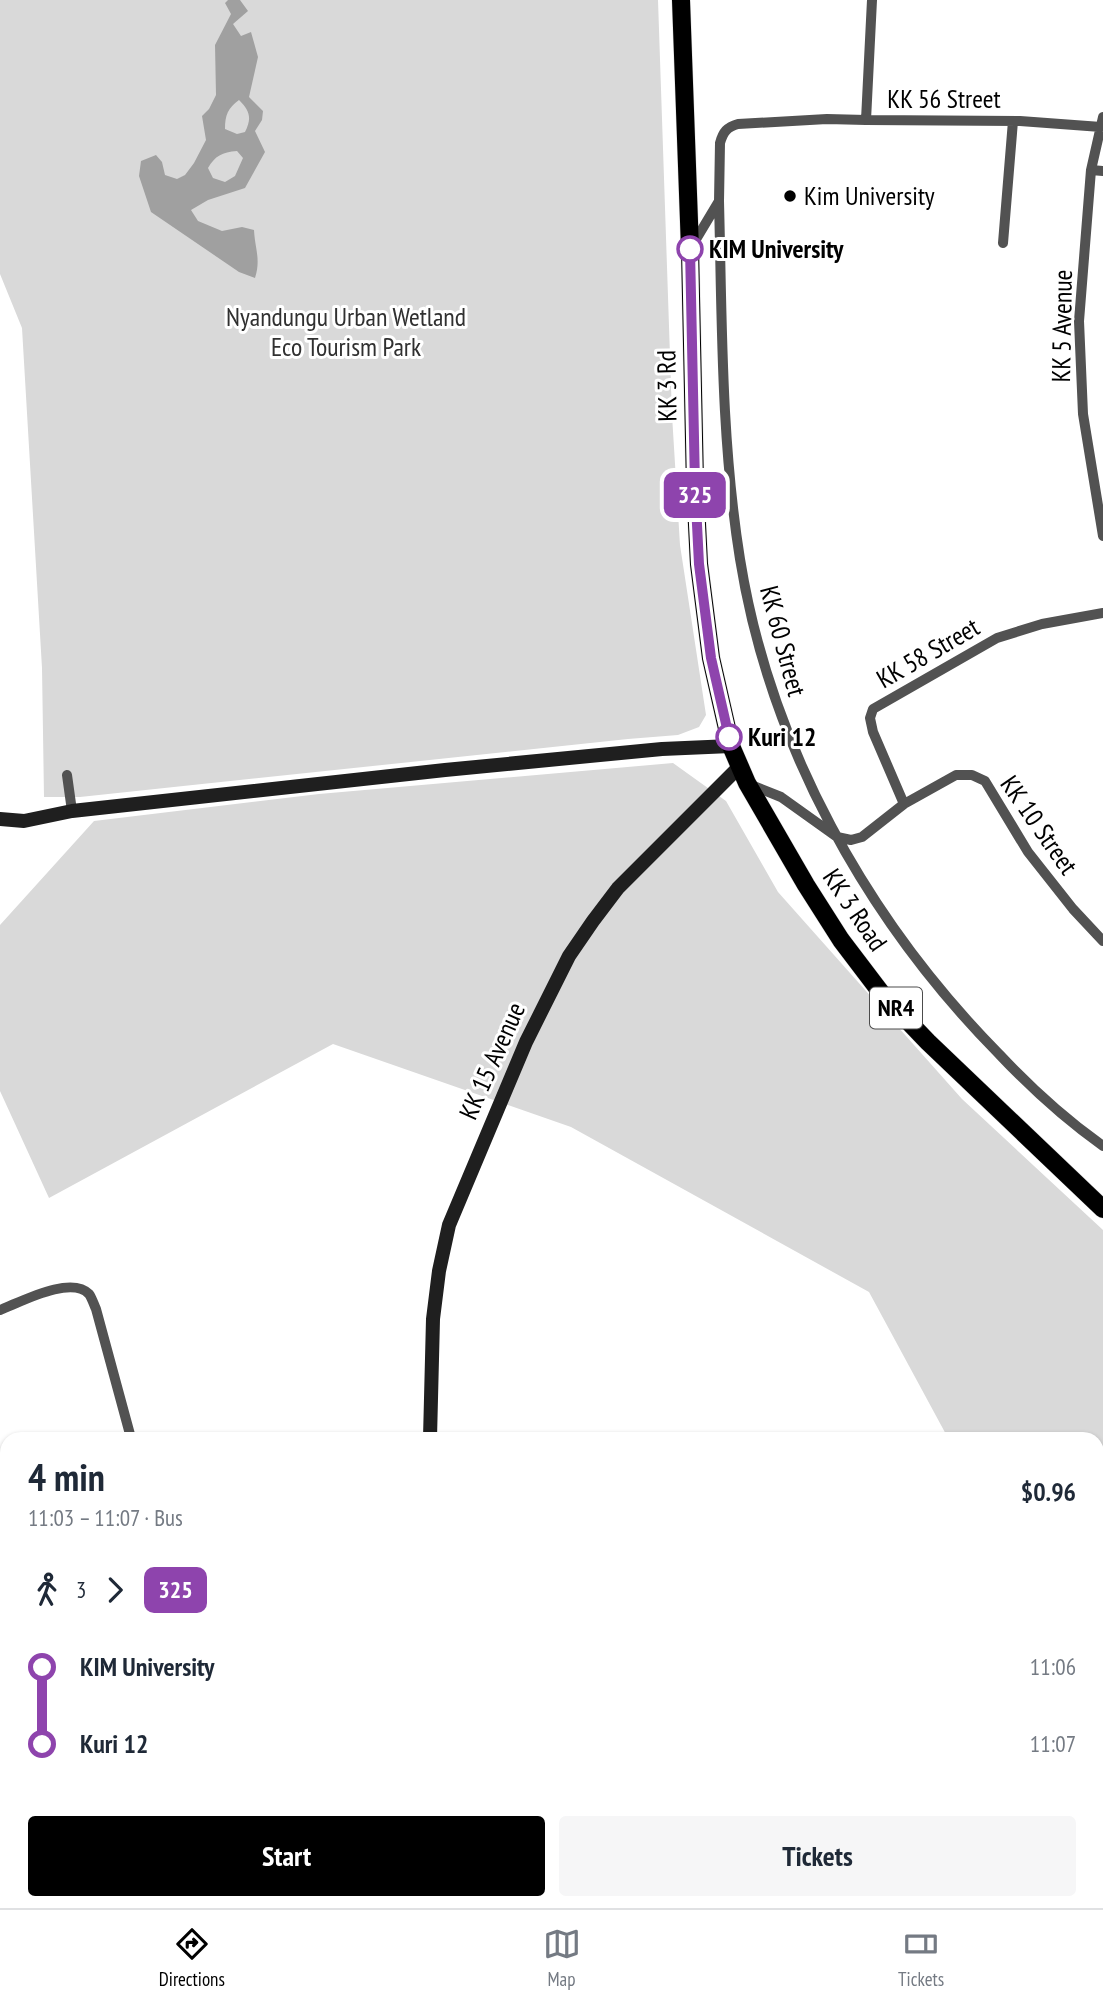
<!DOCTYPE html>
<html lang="en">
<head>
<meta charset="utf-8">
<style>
  body { margin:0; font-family:"PT Sans Narrow",sans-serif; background:#f6f6f7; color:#1f2937; height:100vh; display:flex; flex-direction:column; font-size:26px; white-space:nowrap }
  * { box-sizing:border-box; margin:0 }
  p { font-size:23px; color:#747a83 }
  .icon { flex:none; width:38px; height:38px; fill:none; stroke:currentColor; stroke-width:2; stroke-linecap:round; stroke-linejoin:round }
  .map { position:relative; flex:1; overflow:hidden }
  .sheet { position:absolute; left:0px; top:1432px; width:1104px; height:478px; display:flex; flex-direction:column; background:#fff; border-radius:21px 21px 0 0; box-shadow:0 2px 5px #0004 }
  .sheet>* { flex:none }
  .badge { padding:0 14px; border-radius:10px; font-size:24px; line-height:46px }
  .map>.badge { position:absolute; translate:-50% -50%; box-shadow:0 0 0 4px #fff }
  .legs { display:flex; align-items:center; gap:10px; height:77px; padding:0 28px; font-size:23px }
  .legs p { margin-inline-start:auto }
  .headline { display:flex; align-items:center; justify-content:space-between; height:119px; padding:0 28px }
  h1 { font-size:38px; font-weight:700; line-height:52px }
  .action { display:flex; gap:14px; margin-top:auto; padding:14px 28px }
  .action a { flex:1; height:80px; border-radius:7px; background:#000; color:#fff; font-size:28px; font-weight:700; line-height:80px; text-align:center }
  .action a+a { background:#f6f6f7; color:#1f2937 }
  ul { padding:0 28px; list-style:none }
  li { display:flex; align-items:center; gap:24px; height:77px; font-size:26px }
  li i { display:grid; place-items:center; width:10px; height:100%; margin:0 9px; background:currentColor }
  li i::after { content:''; width:18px; height:18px; margin:-9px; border:5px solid; border-radius:50%; background:#fff }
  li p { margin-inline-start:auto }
  li:first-child i { background:linear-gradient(#0000 50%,currentColor 0) }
  li:last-child i { background:linear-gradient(currentColor 50%,#0000 0) }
  .tab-bar { display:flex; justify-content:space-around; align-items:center; height:98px; border-top:2px solid #e0e1e3; background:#fff; font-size:19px; color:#747a83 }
  .tab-bar a { display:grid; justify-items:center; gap:4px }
  .tab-bar .selected { color:#000 }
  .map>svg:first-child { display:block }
</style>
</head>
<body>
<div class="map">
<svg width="1103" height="1908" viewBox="0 0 1103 1908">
  <rect width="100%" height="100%" fill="#fff"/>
  <path fill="#d9d9d9" d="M0,0H658L672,415L680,545L706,715L699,727L678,735L628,739L80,797H44L42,668L22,328L0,274Z
    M673,763L726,801L778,892L962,1099L1103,1230V1663L1097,1657V1438H948L869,1292L571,1127L333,1044L49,1198L0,1091V925L94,821L319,794Z"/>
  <path fill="#a0a0a0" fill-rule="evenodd" d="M228,0H240L248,11L233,24L241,36L251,32L258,57L249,97L263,111L262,120L255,131L265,152L245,188L208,200L191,210L198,221L222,231L242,227L254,230C255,249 261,259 255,278L239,272L151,212L139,176L141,161L156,155L162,162L165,175L177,179L185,175L194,163L206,140L202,116L209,109L216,95L215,45L231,14L225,3ZM239,100C250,111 252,118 245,132L237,134L225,129C225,115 228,108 239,100ZM237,151L243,158L235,176L225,182L213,178L208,168C215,156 222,152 237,151Z"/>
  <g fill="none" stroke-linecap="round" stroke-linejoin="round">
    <defs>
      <path id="highway" d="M681,0L690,249L695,485L699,564L711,658L731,746L747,783L806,885L841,940L882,994L928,1042L1103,1209"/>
    </defs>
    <use href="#highway" stroke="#dbdbdb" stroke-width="19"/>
    <path stroke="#525252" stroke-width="10" d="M872,0L866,120L1020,121L1101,127
      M1103,117L1091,170L1079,321L1083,414L1103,536
      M1091,170L1103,171
      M719,201C722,320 721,441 740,559C770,746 867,920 999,1054C1031,1088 1065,1119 1103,1146
      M1003,243L1013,121
      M692,246L719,201L720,143C723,132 727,127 738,124L827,119L866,120
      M67,775L72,811
      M751,785L781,797L837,837L851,840L862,837L904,804L956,775H972L985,781L1028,852L1073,909L1103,941
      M904,804L873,732L870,718L873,709L997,638L1042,624L1103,613
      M0,1310C21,1302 71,1275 89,1294C92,1298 94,1305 96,1309L131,1438
      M0,1465L7,1464
      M0,1578L7,1576
      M0,1812L7,1810
      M595,1902L625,1908
      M1076,1902L1095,1908
      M70,1908L94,1902
      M239,1908L240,1902"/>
    <path stroke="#1f1f1f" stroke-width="14" d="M0,819L24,821L72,811L445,770L662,749L731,746
      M430,1438L433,1319L439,1271L449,1225L526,1042L569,956L593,921L618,888L739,767
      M0,1695L7,1694
      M350,1908V1902"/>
    <use href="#highway" stroke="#000" stroke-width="18"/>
  </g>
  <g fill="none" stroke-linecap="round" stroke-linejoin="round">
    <defs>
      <path id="line-1" d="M690,249L695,485L699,564L711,658L729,737"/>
    </defs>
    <use href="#line-1" stroke="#fff" stroke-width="16"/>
    <use href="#line-1" stroke="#8e44ad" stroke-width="10"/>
  </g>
  <circle fill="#000" stroke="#fff" stroke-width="2.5" cx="790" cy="196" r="7"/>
  <g fill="#fff" stroke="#8e44ad" stroke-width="3.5">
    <circle cx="690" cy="249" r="12"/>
    <circle cx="729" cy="737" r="12"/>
  </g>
  <g text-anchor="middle" stroke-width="6" stroke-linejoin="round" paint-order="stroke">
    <rect fill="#fff" stroke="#4c4c4c" stroke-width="2" x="870" y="987.5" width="52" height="41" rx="5"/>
    <g font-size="24" font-weight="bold" fill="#000">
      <text x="896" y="1016">NR4</text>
    </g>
    <g font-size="26" fill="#000" stroke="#fff">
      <text x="944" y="108">KK 56 Street</text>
      <text transform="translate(1062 326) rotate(-89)" y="9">KK 5 Avenue</text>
      <text transform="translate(667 386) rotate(-91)" y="9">KK 3 Rd</text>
      <text transform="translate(783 641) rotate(75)" y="9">KK 60 Street</text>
      <text transform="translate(928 653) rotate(-30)" y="9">KK 58 Street</text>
      <text transform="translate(1039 825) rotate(55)" y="9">KK 10 Street</text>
      <text transform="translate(855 910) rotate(56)" y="9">KK 3 Road</text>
      <text transform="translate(492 1061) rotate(-66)" y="9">KK 15 Avenue</text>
    </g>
    <g font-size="26" fill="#000" stroke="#fff" text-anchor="start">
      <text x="804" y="205">Kim University</text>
    </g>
    <g font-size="26" font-weight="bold" fill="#000" stroke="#fff" text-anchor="start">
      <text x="709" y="258">KIM University</text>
      <text x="748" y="746">Kuri 12</text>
    </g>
    <g font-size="26" fill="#303030" stroke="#fff">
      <text x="346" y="326">Nyandungu Urban Wetland<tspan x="346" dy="30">Eco Tourism Park</tspan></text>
    </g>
  </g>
</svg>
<b class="badge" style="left:695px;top:495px;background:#8e44ad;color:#fff">325</b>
<section class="sheet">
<div class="headline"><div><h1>4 min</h1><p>11:03 – 11:07 · Bus</p></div><b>$0.96</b></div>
<div class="legs"><svg class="icon" aria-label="walk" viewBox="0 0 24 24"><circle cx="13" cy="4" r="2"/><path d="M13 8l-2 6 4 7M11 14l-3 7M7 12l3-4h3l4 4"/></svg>3<svg class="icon" aria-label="forward" viewBox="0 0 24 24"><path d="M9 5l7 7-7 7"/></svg><b class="badge" style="background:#8e44ad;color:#fff">325</b></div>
<ul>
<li><i style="color:#8e44ad"></i><b>KIM University</b><p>11:06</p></li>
<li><i style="color:#8e44ad"></i><b>Kuri 12</b><p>11:07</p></li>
</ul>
<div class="action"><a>Start</a><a>Tickets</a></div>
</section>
</div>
<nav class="tab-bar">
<a class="selected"><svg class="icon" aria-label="directions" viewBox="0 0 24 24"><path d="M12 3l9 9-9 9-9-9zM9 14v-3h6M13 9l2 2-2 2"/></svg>Directions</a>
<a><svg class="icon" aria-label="map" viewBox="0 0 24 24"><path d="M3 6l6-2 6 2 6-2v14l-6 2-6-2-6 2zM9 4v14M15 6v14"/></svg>Map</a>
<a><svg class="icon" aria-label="tickets" viewBox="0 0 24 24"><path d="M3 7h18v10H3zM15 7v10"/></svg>Tickets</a>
</nav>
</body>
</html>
